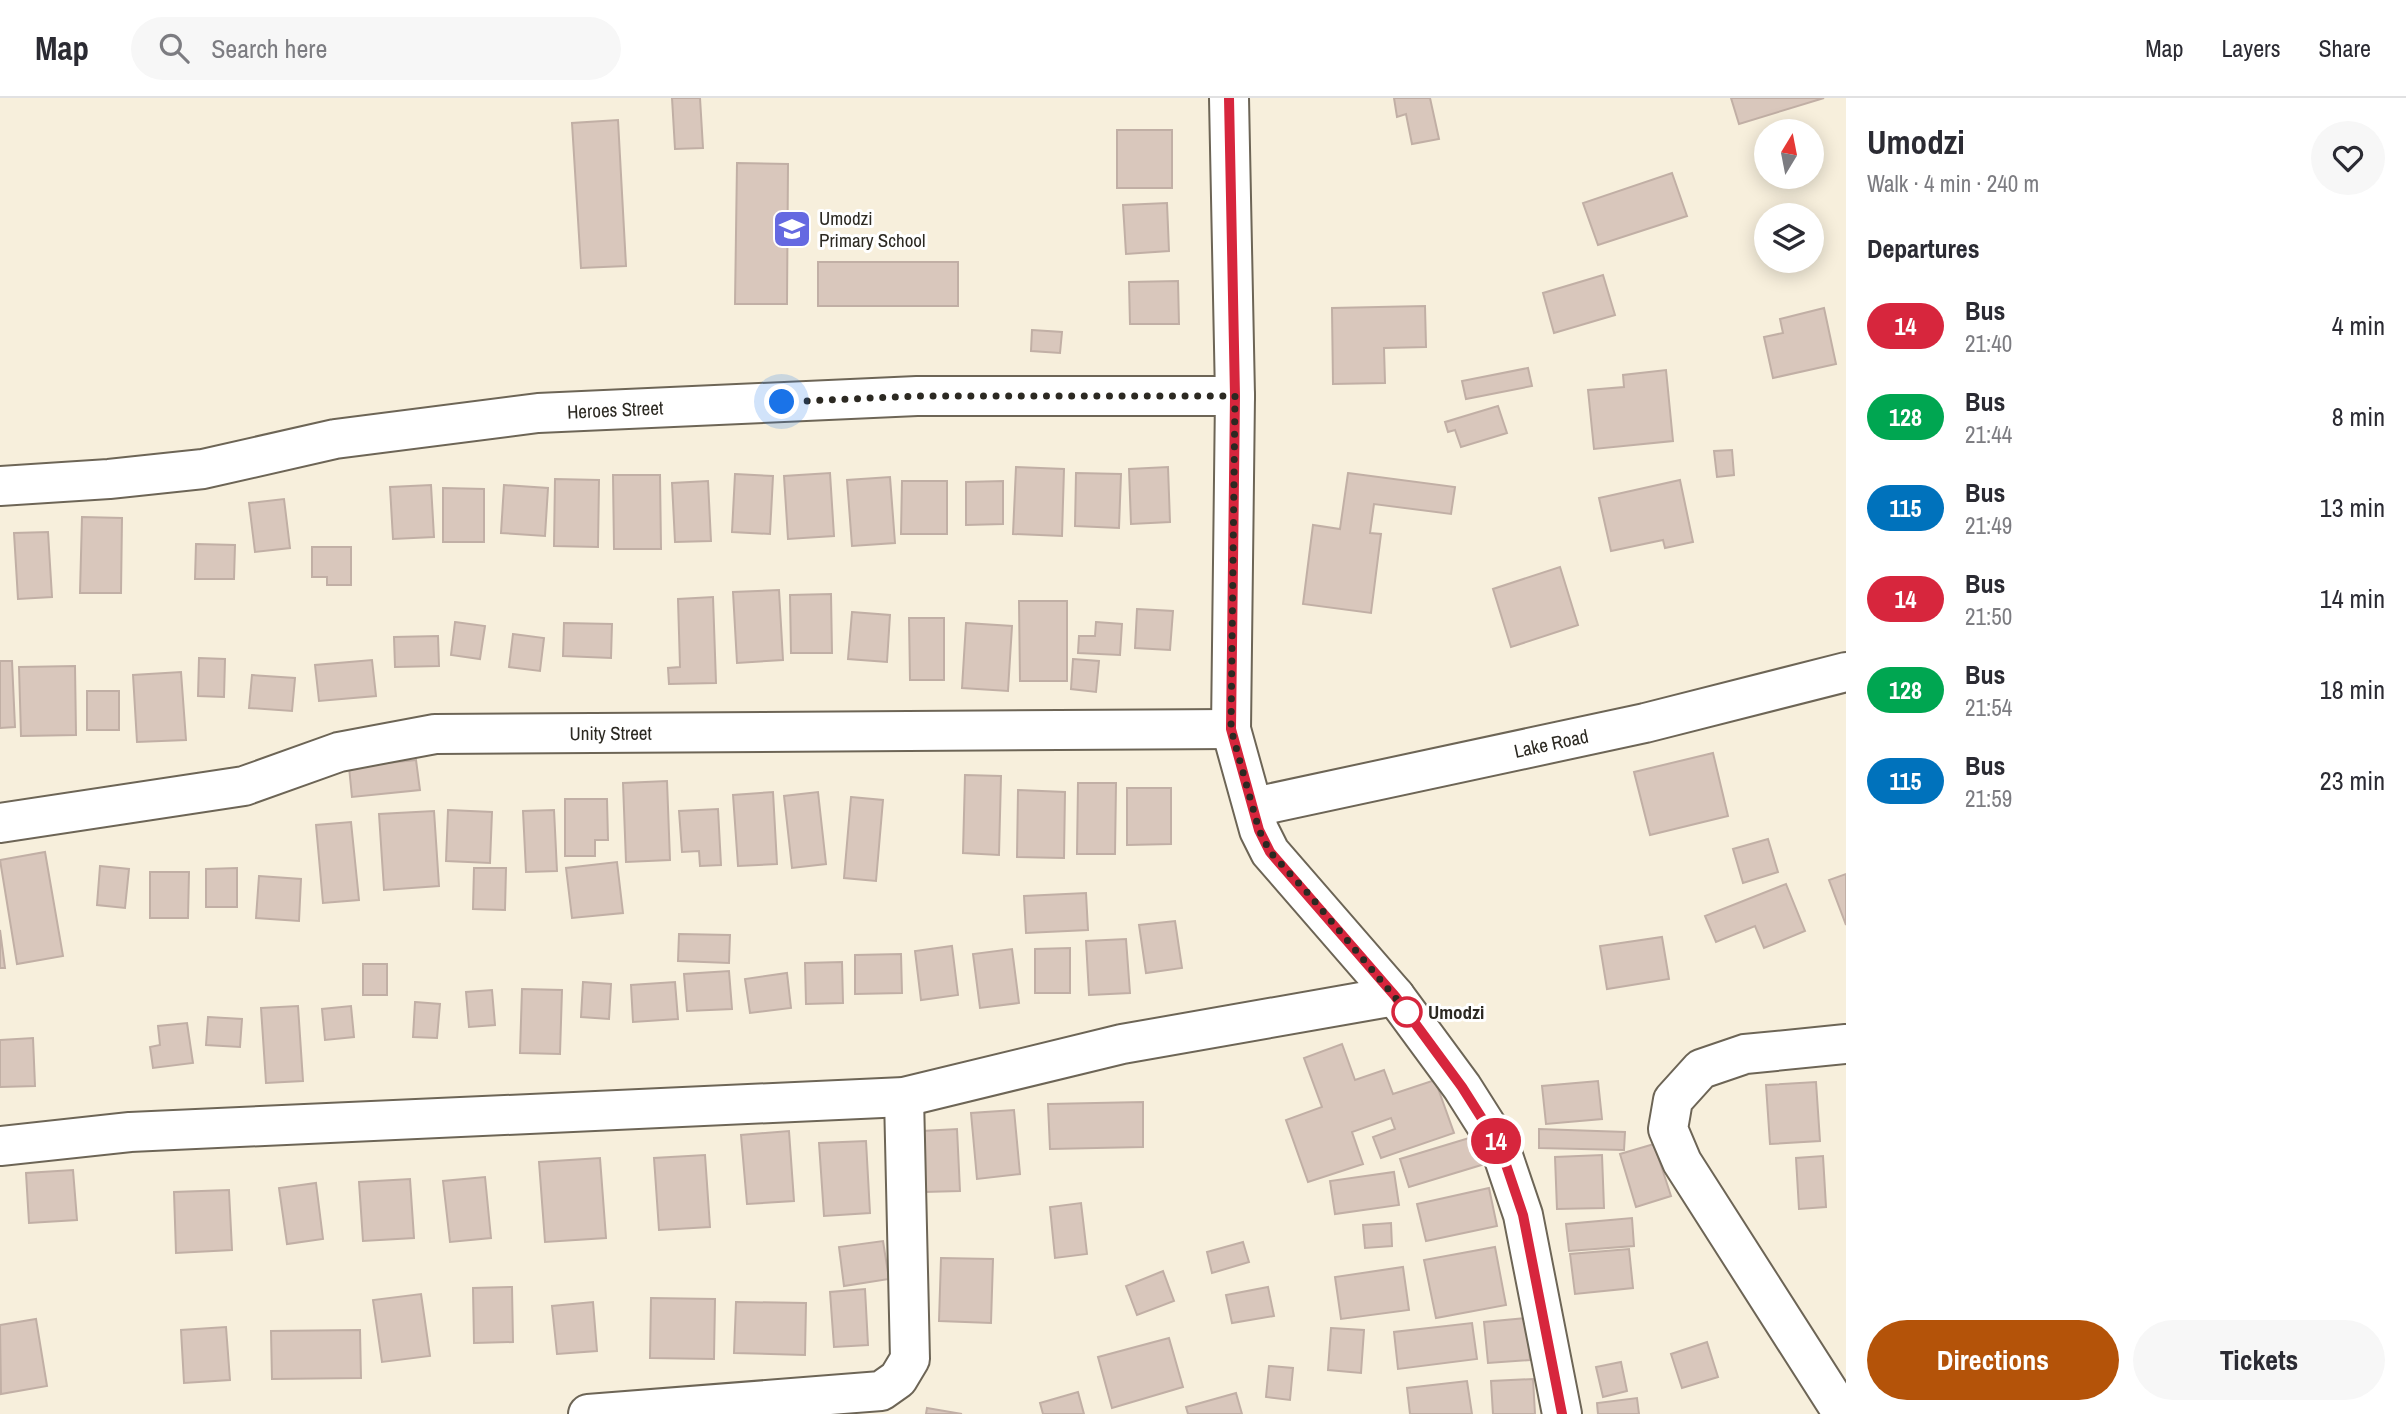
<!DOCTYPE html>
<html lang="en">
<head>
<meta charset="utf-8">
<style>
  body { margin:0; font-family:"Archivo Narrow",sans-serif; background:#f7f7f7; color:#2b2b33; height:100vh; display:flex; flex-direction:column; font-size:26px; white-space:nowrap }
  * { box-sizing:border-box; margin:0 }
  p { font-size:23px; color:#7c7c81 }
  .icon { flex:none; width:38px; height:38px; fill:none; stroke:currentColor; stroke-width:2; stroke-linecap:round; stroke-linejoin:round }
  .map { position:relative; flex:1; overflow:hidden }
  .drawer { display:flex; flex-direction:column; background:#fff; width:560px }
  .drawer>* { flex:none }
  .badge { padding:0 14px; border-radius:23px; font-size:24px; line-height:46px }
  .needle { width:46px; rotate:10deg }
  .tools { position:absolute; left:1754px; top:21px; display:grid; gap:14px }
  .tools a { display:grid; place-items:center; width:70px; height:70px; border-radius:50%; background:#fff; box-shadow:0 4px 18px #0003; font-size:35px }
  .you { position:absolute; width:35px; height:35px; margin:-18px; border:5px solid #fff; border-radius:50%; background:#1a73e8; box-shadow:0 0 0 10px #1a73e833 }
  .map>.badge { position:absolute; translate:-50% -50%; box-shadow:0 0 0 4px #fff }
  h2 { padding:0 21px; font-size:26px; line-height:63px }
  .round { display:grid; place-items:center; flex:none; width:74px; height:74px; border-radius:37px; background:#f7f7f7 }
  .headline { display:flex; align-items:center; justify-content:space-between; height:119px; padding:0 21px }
  h1 { font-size:33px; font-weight:700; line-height:52px }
  .primary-button { display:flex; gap:14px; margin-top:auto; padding:14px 21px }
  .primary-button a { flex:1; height:80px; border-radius:42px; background:#b45309; color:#fff; font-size:28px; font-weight:700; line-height:80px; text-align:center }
  .primary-button a+a { background:#f7f7f7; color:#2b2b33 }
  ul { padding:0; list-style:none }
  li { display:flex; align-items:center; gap:21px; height:91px; padding:0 21px }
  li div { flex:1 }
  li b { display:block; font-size:26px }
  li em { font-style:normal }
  li .badge { min-width:77px; font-weight:700; text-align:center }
  header { display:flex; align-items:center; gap:42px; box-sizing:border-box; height:98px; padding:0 35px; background:#fff; border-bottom:2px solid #e1e1e2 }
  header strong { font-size:33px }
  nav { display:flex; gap:38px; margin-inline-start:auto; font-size:24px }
  .search { width:490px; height:63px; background:#f7f7f7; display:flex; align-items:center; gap:18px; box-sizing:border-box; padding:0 24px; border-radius:38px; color:#7c7c81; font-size:26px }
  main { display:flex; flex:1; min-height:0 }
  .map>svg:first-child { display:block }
</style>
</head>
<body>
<header>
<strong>Map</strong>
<div class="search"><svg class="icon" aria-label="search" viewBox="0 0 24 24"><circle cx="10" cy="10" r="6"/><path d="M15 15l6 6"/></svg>Search here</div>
<nav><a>Map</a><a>Layers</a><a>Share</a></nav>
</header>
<main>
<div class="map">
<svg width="1846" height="1316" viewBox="0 0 1846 1316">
  <rect width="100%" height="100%" fill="#f7efdc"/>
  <path fill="#d9c7bc" stroke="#c1afa5" stroke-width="2" d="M672,0H700L703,50L675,51Z
    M1394,0H1430L1439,41L1412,46L1406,16L1397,19Z
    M1731,0H1824L1739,26Z
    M618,22L626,168L581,170L572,25Z
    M1117,32H1172V90H1117Z
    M737,65L788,66L787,206H735Z
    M1672,75L1687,118L1598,147L1583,105Z
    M1167,105L1169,153L1126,156L1123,107Z
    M818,164H958V208H818Z
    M1603,177L1615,217L1554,235L1543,195Z
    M1178,183L1179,226H1130L1129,184Z
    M1425,208L1426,249L1384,250L1385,285L1333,286L1332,210Z
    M1824,210L1836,266L1773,280L1764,239L1783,235L1780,221Z
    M1032,232L1062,234L1060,255L1031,253Z
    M1528,270L1532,288L1466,301L1462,283Z
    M1666,272L1673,343L1594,351L1588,292L1624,289L1623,277Z
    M1498,308L1507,335L1461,349L1455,332L1448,334L1445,324Z
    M1732,352L1734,377L1717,379L1714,353Z
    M1016,369L1064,371L1062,438L1013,436Z
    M1168,369L1170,424L1131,426L1129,371Z
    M830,375L834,438L788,441L784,378Z
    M1076,375L1121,376L1119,430L1075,428Z
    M1348,375L1455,389L1451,416L1374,406L1370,435L1381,436L1371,515L1303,506L1313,427L1340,431Z
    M735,376L773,378L770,436L732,434Z
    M613,377H660L661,451H614Z
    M890,379L895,445L852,448L847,382Z
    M555,381L599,382L598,449L554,448Z
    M1680,382L1693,444L1665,450L1663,442L1611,453L1599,400Z
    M708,383L711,443L675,444L672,385Z
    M902,383H947V436H901Z
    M1003,383V426L966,427V384Z
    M431,387L434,439L393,441L390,389Z
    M504,387L548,390L545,438L501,435Z
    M443,390L484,391V444H443Z
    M284,401L290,450L255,454L249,405Z
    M82,419L122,420L121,495H80Z
    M48,434L52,499L18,501L14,435Z
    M196,446L235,447L234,481H195Z
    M312,449H351V487H327V479H312Z
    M1560,469L1578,527L1511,549L1493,491Z
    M779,492L783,562L737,565L733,494Z
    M831,496L832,555H791L790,497Z
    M713,499L716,585L669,586L668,570L680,569L678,501Z
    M1019,503H1067V583H1020Z
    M1137,511L1173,513L1170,552L1135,550Z
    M852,514L890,517L887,564L848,561Z
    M909,520H944V582H910Z
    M455,524L485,528L480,561L451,557Z
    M1096,524L1122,526L1120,557L1078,555L1079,538H1095Z
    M564,525L612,526L611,560L563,558Z
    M966,525L1012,528L1008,593L962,590Z
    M513,536L544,540L540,573L509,569Z
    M438,538L439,568L395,569L394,539Z
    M199,560L225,561L224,599L198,598Z
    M1073,561L1099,563L1096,594L1071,591Z
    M372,562L376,598L319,603L315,567Z
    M0,563H12L15,629L0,630Z
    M75,568L76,637L21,638L19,569Z
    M181,574L186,642L137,644L133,577Z
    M252,577L295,580L292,613L249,610Z
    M87,593H119V632H87Z
    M1713,655L1728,718L1650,737L1634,674Z
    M416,662L420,692L352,699L349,669Z
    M965,677L1001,678L999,757L963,755Z
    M667,683L670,762L626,764L623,685Z
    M1078,685H1116L1115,756H1077Z
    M1127,690H1171V746L1127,747Z
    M1018,692L1065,694L1064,760L1017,759Z
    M773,694L777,766L738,768L733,697Z
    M818,694L826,766L792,770L784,698Z
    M851,699L883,702L876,783L844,780Z
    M565,701H607L608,742H595V758H565Z
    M718,711L721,767L700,768L699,753L682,754L679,713Z
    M448,712L492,714L490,765L446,763Z
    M554,712L557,773L526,774L523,713Z
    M434,713L439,788L384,792L379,716Z
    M351,724L359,802L323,805L316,727Z
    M1768,741L1778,774L1743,785L1733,751Z
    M45,754L63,858L17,866L0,762Z
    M617,764L623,815L572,820L566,770Z
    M100,768L129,771L125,810L97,807Z
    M237,770V809H206V771Z
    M474,770H506L505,812L473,811Z
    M150,774H189L188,820H150Z
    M1846,776V827L1829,782Z
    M259,778L301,781L299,823L256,820Z
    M1786,786L1805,833L1764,850L1755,828L1716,844L1705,818Z
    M1086,795L1088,832L1026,835L1024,798Z
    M1175,823L1182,870L1146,875L1139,827Z
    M0,832L5,870H0Z
    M679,836L730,837L729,865L678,863Z
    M1662,839L1669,881L1607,891L1600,848Z
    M1126,841L1130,895L1089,897L1086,843Z
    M952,848L958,897L921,902L915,853Z
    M1070,850V895H1035V851Z
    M1012,851L1019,905L980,910L973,856Z
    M901,856L902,895L855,896V857Z
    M842,864L843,905L806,906L805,865Z
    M363,866H387V897H363Z
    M729,873L732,911L687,913L684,876Z
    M787,875L791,910L750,915L745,881Z
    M583,884L611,886L609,921L581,919Z
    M675,884L678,921L633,924L631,887Z
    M522,891L562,892L560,956L520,955Z
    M492,892L495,927L469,929L466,894Z
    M415,904L440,906L437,940L413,939Z
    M298,908L303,983L266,985L261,910Z
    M351,908L354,939L325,942L322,911Z
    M208,919L242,921L240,949L206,947Z
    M187,925L193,965L153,970L150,949L160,947L158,928Z
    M33,940L35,988L0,989V942Z
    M1342,946L1355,982L1384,972L1393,996L1435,982L1454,1035L1381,1060L1373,1039L1395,1031L1391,1020L1352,1034L1363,1066L1308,1084L1286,1022L1322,1009L1304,960Z
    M1598,983L1602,1021L1546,1026L1542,988Z
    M1816,984L1820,1043L1770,1046L1766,987Z
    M1143,1004V1049L1050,1051L1048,1006Z
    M1014,1012L1020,1076L977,1081L971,1015Z
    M957,1031L960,1093L924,1094L922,1033Z
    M1539,1031L1625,1034L1624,1052L1539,1050Z
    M789,1033L794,1103L747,1106L741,1037Z
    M1479,1037L1488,1065L1409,1089L1400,1061Z
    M866,1043L870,1115L824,1118L819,1045Z
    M1654,1046L1671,1098L1636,1109L1620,1056Z
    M705,1057L710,1129L659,1132L654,1060Z
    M1602,1057L1604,1110L1557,1111L1555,1059Z
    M1823,1058L1826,1109L1799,1111L1796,1060Z
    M600,1060L606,1140L545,1144L539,1064Z
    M73,1072L77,1122L29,1125L26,1075Z
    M1394,1074L1399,1107L1335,1116L1330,1083Z
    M485,1079L491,1140L450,1144L443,1083Z
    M410,1081L414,1140L363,1143L359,1084Z
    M316,1085L323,1141L287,1146L279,1090Z
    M1489,1090L1497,1128L1426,1143L1417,1106Z
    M229,1092L232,1152L176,1155L174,1094Z
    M1081,1105L1087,1156L1055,1160L1050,1109Z
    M1632,1120L1634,1148L1569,1153L1566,1126Z
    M1391,1125L1392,1148L1365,1150L1363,1127Z
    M883,1143L889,1181L844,1188L839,1149Z
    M1243,1144L1249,1164L1212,1175L1207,1154Z
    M1495,1149L1506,1207L1436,1220L1424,1162Z
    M1629,1151L1633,1190L1575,1196L1570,1156Z
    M941,1160L993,1161L991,1225L939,1223Z
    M1403,1169L1409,1212L1341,1221L1335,1179Z
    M1163,1173L1174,1203L1137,1217L1126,1188Z
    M512,1189L513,1244L474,1245L473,1190Z
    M1268,1189L1274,1218L1232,1225L1226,1197Z
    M865,1191L868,1247L834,1249L830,1194Z
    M421,1196L430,1258L382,1264L373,1202Z
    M651,1200L715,1201L714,1261L650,1260Z
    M593,1204L597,1253L557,1256L552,1208Z
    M736,1204L806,1205L805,1257L734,1255Z
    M1526,1220L1530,1262L1488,1265L1484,1224Z
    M36,1221L47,1288L1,1296L0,1227Z
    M1472,1225L1477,1261L1398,1271L1394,1234Z
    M226,1229L230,1282L184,1285L181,1232Z
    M1331,1230L1364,1232L1361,1275L1328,1272Z
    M360,1232L361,1280L272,1281L271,1233Z
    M1169,1240L1183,1289L1112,1310L1098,1259Z
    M1707,1244L1718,1279L1682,1290L1671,1256Z
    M1621,1264L1627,1293L1603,1299L1596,1269Z
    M1269,1268L1293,1270L1290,1302L1266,1299Z
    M1533,1281L1535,1316H1493L1491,1283Z
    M1467,1283L1472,1316H1410L1407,1290Z
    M1078,1294L1084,1316H1043L1040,1305Z
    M1236,1295L1242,1316H1188L1186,1309Z
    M1637,1300L1639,1316H1598L1597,1305Z
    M927,1310L962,1316H926Z"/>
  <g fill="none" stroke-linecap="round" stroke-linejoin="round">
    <defs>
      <g id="minor">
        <path d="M1229,0L1235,298L1231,631L1259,732L1270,754L1395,898L1462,989L1500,1049L1523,1117L1562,1316"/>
        <path id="s1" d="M0,388L109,381L203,371L335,341L538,315L917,298H1235"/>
        <path id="s2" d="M1254,709L1645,625L1846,574"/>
        <path id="s3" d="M0,725L244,688L339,654L435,636L1231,631"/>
        <path d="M0,1048L130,1034L904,999L1122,946L1395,898"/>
        <path d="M588,1316L881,1293L898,1281L910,1261L904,999"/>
        <path d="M1843,1316L1682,1064L1668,1031L1673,1002L1701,971L1745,956L1846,946"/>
      </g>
    </defs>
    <use href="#minor" stroke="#6d6556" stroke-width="42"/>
    <use href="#minor" stroke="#fff" stroke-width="38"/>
  </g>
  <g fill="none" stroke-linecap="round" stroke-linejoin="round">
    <defs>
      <path id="line" d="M1229,0L1235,298L1231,631L1259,732L1270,754L1395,898L1462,989L1500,1049L1523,1117L1562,1316"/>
    </defs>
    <use href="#line" stroke="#fff" stroke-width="16"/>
    <use href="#line" stroke="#d7263d" stroke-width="10"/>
    <path stroke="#2c2922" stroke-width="7" stroke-dasharray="0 12.6" d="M782,304L917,298H1235L1231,631L1259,732L1270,754L1306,793L1409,916L1407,914"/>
  </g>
  <defs>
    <symbol id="school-square" viewBox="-11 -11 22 22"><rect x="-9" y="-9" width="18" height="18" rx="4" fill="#6569e1" stroke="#fff"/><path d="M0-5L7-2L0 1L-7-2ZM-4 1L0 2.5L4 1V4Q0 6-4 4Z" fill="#fff"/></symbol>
  </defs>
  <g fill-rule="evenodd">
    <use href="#school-square" x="770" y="109" width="44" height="44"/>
  </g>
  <circle fill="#fff" stroke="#d7263d" stroke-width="3.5" cx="1407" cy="914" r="14"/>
  <g text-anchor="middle" stroke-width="6" stroke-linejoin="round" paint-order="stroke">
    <g font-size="19" fill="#2c2922" stroke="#fff" text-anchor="start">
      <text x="819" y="127">Umodzi<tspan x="819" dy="22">Primary School</tspan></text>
    </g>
    <g font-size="19" fill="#2c2922" stroke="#fff">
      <text dy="7" stroke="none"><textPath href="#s1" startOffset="621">Heroes Street</textPath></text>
      <text dy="7" stroke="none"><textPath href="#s3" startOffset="621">Unity Street</textPath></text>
      <text dy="7" stroke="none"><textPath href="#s2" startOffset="304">Lake Road</textPath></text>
    </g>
    <g font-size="19" font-weight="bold" fill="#2c2922" stroke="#fff" text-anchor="start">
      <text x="1428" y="921">Umodzi</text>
    </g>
  </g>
</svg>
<div class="tools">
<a><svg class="needle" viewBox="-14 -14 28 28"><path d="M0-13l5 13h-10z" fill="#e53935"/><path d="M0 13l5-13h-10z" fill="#7c7c81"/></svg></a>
<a><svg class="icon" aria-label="layers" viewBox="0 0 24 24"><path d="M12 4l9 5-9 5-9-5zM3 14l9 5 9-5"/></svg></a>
</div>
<div class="you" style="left:782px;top:304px"></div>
<b class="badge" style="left:1496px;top:1043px;background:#d7263d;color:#fff">14</b>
</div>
<section class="drawer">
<div class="headline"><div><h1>Umodzi</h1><p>Walk · 4 min · 240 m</p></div><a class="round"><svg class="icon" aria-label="heart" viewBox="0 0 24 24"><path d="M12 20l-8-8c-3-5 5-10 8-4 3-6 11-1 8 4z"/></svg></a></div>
<h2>Departures</h2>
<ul>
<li><span class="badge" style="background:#d7263d;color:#fff">14</span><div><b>Bus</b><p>21:40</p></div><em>4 min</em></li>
<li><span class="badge" style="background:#00a651;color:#fff">128</span><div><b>Bus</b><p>21:44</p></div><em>8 min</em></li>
<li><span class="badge" style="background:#0072bc;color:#fff">115</span><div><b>Bus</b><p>21:49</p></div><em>13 min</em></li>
<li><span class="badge" style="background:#d7263d;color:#fff">14</span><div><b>Bus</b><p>21:50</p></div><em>14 min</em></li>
<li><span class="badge" style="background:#00a651;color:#fff">128</span><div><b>Bus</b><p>21:54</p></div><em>18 min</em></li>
<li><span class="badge" style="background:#0072bc;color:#fff">115</span><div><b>Bus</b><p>21:59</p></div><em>23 min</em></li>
</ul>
<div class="primary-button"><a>Directions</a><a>Tickets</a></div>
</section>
</main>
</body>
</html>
